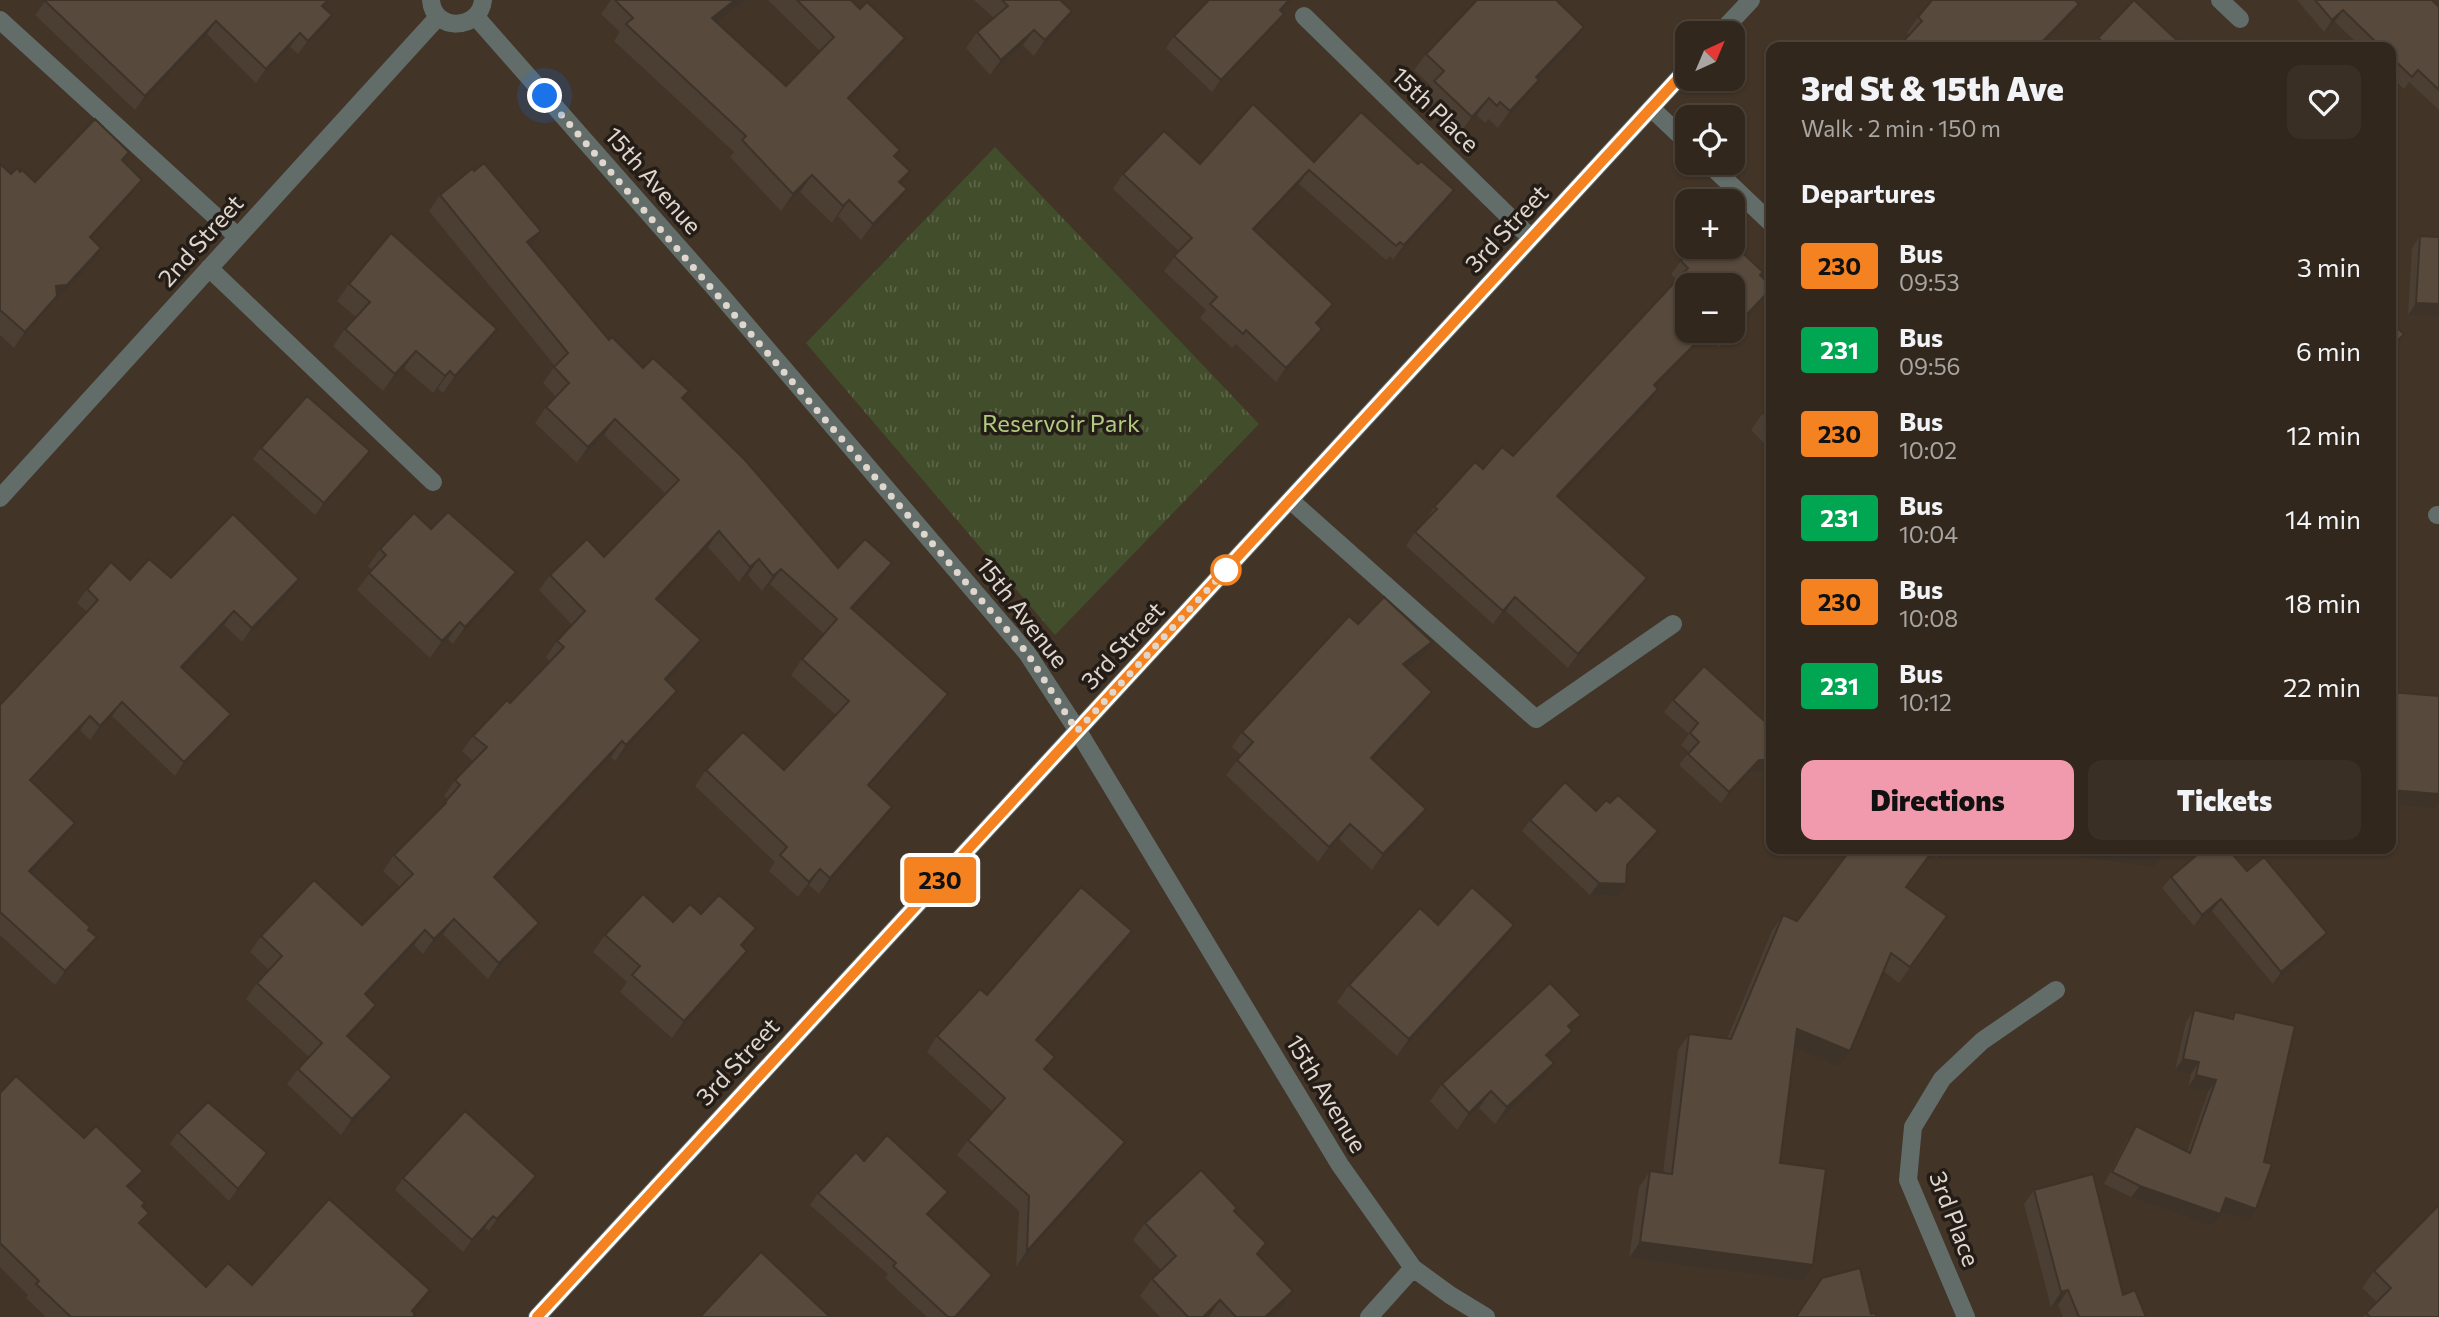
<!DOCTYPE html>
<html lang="en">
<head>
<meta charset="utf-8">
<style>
  body { margin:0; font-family:Commissioner,sans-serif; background:#3a2f25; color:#f1f3f6; height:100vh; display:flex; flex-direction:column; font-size:26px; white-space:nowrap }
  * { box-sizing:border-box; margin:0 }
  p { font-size:23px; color:#a8a5a3 }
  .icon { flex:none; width:38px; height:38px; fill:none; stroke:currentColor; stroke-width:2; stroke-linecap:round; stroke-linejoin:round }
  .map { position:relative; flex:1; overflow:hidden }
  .details { position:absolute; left:1766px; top:42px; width:630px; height:812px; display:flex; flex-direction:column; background:#32271c; border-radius:14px; box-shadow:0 2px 5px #0004,0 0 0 2px #4d443b }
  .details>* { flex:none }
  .badge { padding:0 14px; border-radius:5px; font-size:24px; line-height:46px }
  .needle { width:46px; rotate:44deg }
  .buttons { position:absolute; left:1675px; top:21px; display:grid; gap:14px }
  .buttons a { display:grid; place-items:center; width:70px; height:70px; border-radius:14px; background:#32271c; box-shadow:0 2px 5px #0004,0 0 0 2px #4d443b; font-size:35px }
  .you { position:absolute; width:35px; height:35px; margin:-18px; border:5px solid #fff; border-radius:50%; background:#1a73e8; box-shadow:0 0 0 10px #1a73e833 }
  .map>.badge { position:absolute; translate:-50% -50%; box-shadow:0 0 0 4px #fff }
  h2 { padding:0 35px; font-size:26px; line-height:63px }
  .round { display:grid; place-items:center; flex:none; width:74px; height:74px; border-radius:14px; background:#3a2f25 }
  .head { display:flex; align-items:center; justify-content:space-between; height:119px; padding:0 35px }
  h1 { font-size:33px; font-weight:800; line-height:52px }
  .primary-button { display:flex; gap:14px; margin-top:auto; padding:14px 35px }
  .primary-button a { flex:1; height:80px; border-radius:14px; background:#f29aad; color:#111; font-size:28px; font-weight:800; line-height:80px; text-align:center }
  .primary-button a+a { background:#3a2f25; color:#f1f3f6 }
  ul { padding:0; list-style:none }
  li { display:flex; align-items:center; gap:21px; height:84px; padding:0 35px }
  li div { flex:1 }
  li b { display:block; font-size:26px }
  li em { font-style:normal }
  li .badge { min-width:77px; font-weight:700; text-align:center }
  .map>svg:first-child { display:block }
</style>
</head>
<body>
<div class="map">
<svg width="2439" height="1317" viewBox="0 0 2439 1317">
  <defs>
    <pattern id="grass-tufts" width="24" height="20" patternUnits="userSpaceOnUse" patternTransform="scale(1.75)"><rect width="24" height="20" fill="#424d2c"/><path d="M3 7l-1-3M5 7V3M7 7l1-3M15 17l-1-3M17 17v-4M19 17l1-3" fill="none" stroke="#5d6649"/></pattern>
  </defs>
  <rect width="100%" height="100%" fill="#423426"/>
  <path fill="url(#grass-tufts)" d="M995,147L1259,424L1055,635L806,343Z"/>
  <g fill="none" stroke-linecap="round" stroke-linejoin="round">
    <path stroke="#626d6a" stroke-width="18" d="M431,0C433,32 480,31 483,0
      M2220,0L2240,19
      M1304,16L1531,238
      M476,17L719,293L1027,653L1078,731L1340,1165L1413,1268L1450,1295L1486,1317
      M0,20L238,237
      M1720,33L1751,0
      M1651,108L1687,142
      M1708,163L1771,223
      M209,268L433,482
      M0,498L438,17
      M1290,500L1536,719L1673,624
      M2437,515H2439
      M537,1317L1687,69
      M1369,1317L1413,1268
      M1966,1317L1908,1180L1913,1127L1942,1079L1982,1041L2056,990"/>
  </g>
  <path fill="#4b3f33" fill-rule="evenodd" d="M46,0L324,7L323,29L298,54L290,47L256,83L207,34L135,110L35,15Z
    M611,0H746L717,22L786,86L820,51L768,0H851L860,9L905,38L893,55L850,100L900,150L895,156L901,184L895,206L861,240L838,216L832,223L800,192L781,211L730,157L734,152L614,41L620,32L601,14Z
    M974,0H1061L1072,11L1061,27L1034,56L1023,45L990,75L966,48L977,32L994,18Z
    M1209,0H1292L1281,12L1275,25L1212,92L1166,48L1174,36Z
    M2297,0H2432L2439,7V110L2409,82L2404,89L2390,76V47H2361L2335,22L2324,32Z
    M2079,4L2068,19L2041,47H1898L1909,35L1907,33L1918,17Z
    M1584,27L1573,43L1539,79V80L1528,96L1498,128L1489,119L1485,123L1477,115L1460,133L1423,97L1431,86L1414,70L1426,54Z
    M2098,38L2183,47H2091Z
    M129,152L123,160L142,180L131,195L91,239V264L56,300L53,301L46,311L14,348L0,335V164L11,174L20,172L35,182Z
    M1314,162L1418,164L1444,205L1393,260L1390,256L1386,260L1299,184L1255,231L1323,319L1318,324L1312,343L1276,382L1236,344L1232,348L1200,318L1206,310L1164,271L1179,251L1113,189L1123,174L1200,164Z
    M474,171L541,231L530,246L609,340L683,399L838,568L881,579L852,610L937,710L870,787L892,807L881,823L819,894L809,885L798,897L769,871L775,862L695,786L706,770H784L836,715L791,675L802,659L824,634L770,584L762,591L748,575L739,582L708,547L658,600L701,640L690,656L667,681L666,706L615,761L611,757L496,879L528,939L488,979L443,934L423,954L414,945L367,996L365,1021L349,1038L392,1077L381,1093L341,1135L287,1084L298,1069L309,1057L246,999L257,983L269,970L250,952L261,936L362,925L400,887L383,871L394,855L439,810L448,799L444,796L455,780L473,761L462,751L473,736L510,703L550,661L546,657L557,641L572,625L539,590L550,575L604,557L665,493L604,435L577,463L535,423L546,407L556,397L543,383L555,366L429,211L440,195Z
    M2420,236L2439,317L2408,315L2412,248Z
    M1681,261L1761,276L1771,289L1763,301L1719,347L1707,336L1656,387L1649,403L1559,497L1647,578L1637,592L1568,668L1506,611L1493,624L1406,546L1415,532L1425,521L1434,507L1483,469L1513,456L1677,280L1671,274ZM1732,285V331H1687Z
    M349,284L485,346L443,393L438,388L433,393L404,368L383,391L333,346L345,329L356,317L337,301Z
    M1771,405V450L1751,430L1763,413Z
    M261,448L370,451L362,463L315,515L253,459Z
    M431,529L504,589L453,644L448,639L430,658L357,590L372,570L368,566L380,549Z
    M171,578L290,593L242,642L224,625L183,669L231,714L221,728L175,776L112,716L90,740L80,730L32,782L75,823L65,837L31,872L88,930L87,951L55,985L0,935V705L87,612L77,603L87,589L130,580Z
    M1358,624L1432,642L1421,658L1408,668L1422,707L1373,759L1415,824L1372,870L1339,839L1318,862L1226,775L1241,755L1232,747L1242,732Z
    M1673,700L1768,771L1750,772L1721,803L1679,765L1689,752L1681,745L1689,734L1664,712Z
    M1596,811L1650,843L1627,868L1618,896L1590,895L1522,831L1530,820Z
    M1934,849H1976L1936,858Z
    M2247,871L2327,933L2319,945L2273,984L2212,911L2194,926L2162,888L2171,877Z
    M1907,887L1947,916L1899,983L1883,971L1850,1051L1839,1067L1795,1049L1780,1163L1802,1281L1629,1258L1639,1187L1650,1171L1663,1173L1678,1050L1689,1034L1727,1039L1772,931L1783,915L1797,921Z
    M701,914L747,951L735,969L672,1038L620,992L627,982L593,952L605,935L673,922Z
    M1438,925L1502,942L1397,1056L1337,1002L1349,985Z
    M1122,947L1038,1042L1046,1070L1125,1142L1114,1157L1016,1267L1019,1211L957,1155L968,1140L993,1112L927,1052L937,1036L987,995Z
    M2194,1010L2230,1018L2235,1012L2248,1220L2221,1211L2211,1226L2131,1197L2104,1184L2128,1138L2136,1126L2187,1152L2208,1092L2188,1087L2191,1074L2175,1070L2186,1022Z
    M1571,1029L1560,1048L1549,1058L1542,1080L1495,1124L1479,1108L1457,1130L1430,1101L1442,1084Z
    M0,1093L133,1185L130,1189L145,1203L143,1207L149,1213L140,1225L206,1287L252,1285L420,1305L413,1313V1317H46L26,1298L28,1295L0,1267Z
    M178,1132L259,1165L229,1201L170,1144Z
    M864,1161L948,1192L939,1203L928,1215L992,1275L984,1287L957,1317H927L885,1278L888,1274L810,1205L818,1193Z
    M536,1176L528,1188L489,1231L485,1228L463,1252L395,1190L403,1178Z
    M2034,1190L2123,1295L2146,1317H2063L2058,1305L2051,1307L2024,1204Z
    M1237,1208L1235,1212L1258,1255L1293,1291L1281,1308L1271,1317H1160L1140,1296L1152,1279L1161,1270L1133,1240L1145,1223Z
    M2374,1271L2439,1317H2363L2377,1302L2362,1288Z"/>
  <path fill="#3d3329" d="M735,0H746L701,34L712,18Z
    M1289,0H1292L1272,22L1280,10Z
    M2079,4L2068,19L2041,47H2037Z
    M2343,10L2335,22L2324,32L2332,20Z
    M1072,11L1061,27L1034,56L1045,40Z
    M1284,14L1275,25L1212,92L1221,80Z
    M332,15L323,29L298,54L308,41Z
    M216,21L207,34L135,110L145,96Z
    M1584,27L1573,43L1525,93L1536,77Z
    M1034,30L1023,45L990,75L1001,60Z
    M300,33L290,47L256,83L266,69Z
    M905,38L893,55L836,115L848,98Z
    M1539,80L1528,96L1498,128L1510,111Z
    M1489,98L1477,115L1460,133L1472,117Z
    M1309,170L1299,184L1243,243L1253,229Z
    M812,175L800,192L781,211L793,194Z
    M142,180L131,195L79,252L90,237Z
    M907,189L895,206L861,240L873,224Z
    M1454,190L1444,205L1393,260L1404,245Z
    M849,200L838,216L832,223L843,206Z
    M541,231L530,247L527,242Z
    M101,248L91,264L56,300L53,301L46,311L14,348L56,286Z
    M1771,289L1763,301L1719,347L1729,334Z
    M2416,303L2439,304V317L2408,315Z
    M1333,304L1323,319L1306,337L1316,323Z
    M497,329L485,346L443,393L455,376Z
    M1322,329L1312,343L1276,382L1286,368Z
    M1708,331H1711L1707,336L1644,399L1654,385Z
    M2404,334L2390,353V349Z
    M416,351L404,368L383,391L395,374Z
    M450,371L438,388L433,393L445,376Z
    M1658,389L1649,403L1548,509L1557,496Z
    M615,419L604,435L577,463L588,447Z
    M370,451L362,463L315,515L324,503Z
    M719,531L708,547L645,614L656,599Z
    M759,559L748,575L739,582L750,567Z
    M892,563L881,579L839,624L851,608Z
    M781,569L770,584L762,591L773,576Z
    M516,572L504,589L453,644L465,627Z
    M1647,578L1637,592L1568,668L1578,654Z
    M299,579L290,593L242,642L252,628Z
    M1515,597L1506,611L1493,624L1503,611Z
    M234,611L224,625L171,682L181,667Z
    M460,622L448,639L430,658L442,641Z
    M701,640L690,656L654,695L665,679Z
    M1432,642L1421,658L1393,679L1403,664Z
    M677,691L666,706L615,761L626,745Z
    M1432,692L1422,707L1360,773L1371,758Z
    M948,694L937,710L857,801L868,785Z
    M122,702L112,716L90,740L100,726Z
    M231,714L221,728L175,776L184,762Z
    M90,716L80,730L20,794L30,780Z
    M622,741L611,757L483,893L494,877Z
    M1759,760H1771V767L1768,771L1750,772L1721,803L1729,792Z
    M2390,790L2439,794V801L2434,808L2390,804Z
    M892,807L881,823L819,894L830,878Z
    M1426,809L1415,824L1372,870L1383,854Z
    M75,823L65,837L19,885L29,871Z
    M1350,824L1339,839L1318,862L1329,847Z
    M1658,831L1650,843L1619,876L1627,865Z
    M1943,849H1976L1936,858Z
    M2053,849H2157L2166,850L2154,867L2050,852Z
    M820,869L809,885L798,897L809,882Z
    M1599,883L1626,884L1618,896L1590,895Z
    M2221,899L2212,911L2194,926L2202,915Z
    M454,919L443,934L423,954L434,939Z
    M539,923L528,939L488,979L499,963Z
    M1514,925L1502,942L1397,1056L1409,1039Z
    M756,928L744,945L729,962L741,945Z
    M425,930L414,945L354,1010L365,994Z
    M1132,931L1122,947L1026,1055L1036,1040Z
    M2327,933L2319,945L2273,984L2281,972Z
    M97,937L87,951L55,985L65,971Z
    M747,951L735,969L672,1038L684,1021Z
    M376,1005L365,1021L336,1052L347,1036Z
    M1581,1015L1569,1032L1568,1026Z
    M1797,1029L1850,1051L1839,1067L1786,1045Z
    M1572,1031L1560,1048L1534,1072L1546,1055Z
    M2183,1059L2199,1062L2191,1074L2175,1070Z
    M1554,1063L1542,1080L1495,1124L1507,1107Z
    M2196,1075L2216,1080L2208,1092L2188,1087Z
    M392,1077L381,1093L341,1135L352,1119Z
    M1491,1091L1479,1108L1457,1130L1469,1113Z
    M1125,1142L1114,1157L1016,1267L1027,1251Z
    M267,1153L259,1165L229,1201L238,1189Z
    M143,1171L133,1185L117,1200L127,1186Z
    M536,1176L528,1188L489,1231L497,1219Z
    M2140,1186L2220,1214L2211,1226L2131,1197Z
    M948,1192L939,1203L918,1226L927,1214Z
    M2226,1198L2256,1209L2248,1220L2217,1210Z
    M493,1216L485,1228L463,1252L472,1240Z
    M1640,1242L1813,1265L1802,1281L1629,1258Z
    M992,1275L984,1287L957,1317H955Z
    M430,1290L420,1305L409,1317L412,1311Z
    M2068,1290L2058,1305L2051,1307L2061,1292Z
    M1293,1291L1281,1308L1271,1317H1265Z
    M1220,1300L1209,1317H1203Z"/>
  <path fill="#57493b" stroke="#3d3329" stroke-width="2" d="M46,0H328L322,6L332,15L308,41L300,33L266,69L216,21L145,96L45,1Z
    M615,0H735L712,18L786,86L834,37L797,0H851L860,9L867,2L905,38L848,98L900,150L894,156L910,171L899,182L907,189L873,224L849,200L843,206L812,175L793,194L742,140L746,136L626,24L633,18Z
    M1002,0H1060L1072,11L1045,40L1034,30L1001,60L977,32L1008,6Z
    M1209,0H1289L1280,10L1284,14L1221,80L1174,36Z
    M1477,0H1556L1584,27L1536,77L1539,80L1510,111L1500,102L1497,106L1489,98L1472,117L1434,81L1444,71L1426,54Z
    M1932,0H2075L2079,4L2037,47H1898L1922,21L1918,17Z
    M2134,0L2183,46L2182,47H2108L2098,38Z
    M2315,0H2432L2439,7V90L2418,70L2412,77L2390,56V47H2381L2343,10L2332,20Z
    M1253,104L1314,162L1361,112L1418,164L1421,161L1454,190L1404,245L1400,242L1396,246L1309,170L1253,229L1333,304L1316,323L1322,329L1286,368L1246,330L1243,334L1210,304L1217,297L1174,256L1192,238L1123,174L1164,131L1200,164Z
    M95,119L129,152L122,160L142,180L90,237L101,248L67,285L56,286L57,296L25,332L0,310V164L11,174L17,168L20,172L22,170L35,182Z
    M484,163L541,231L527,242L609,340L612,337L643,368L653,358L689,391L682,398L745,460L838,568L865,539L892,563L851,608L948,694L868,785L892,807L830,878L820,869L809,882L780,855L787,847L706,770L743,732L784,770L849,701L802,659L837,619L781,569L773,576L759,559L750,567L719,531L656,599L701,640L665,679L677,691L626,745L622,741L494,877L539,923L499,963L454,919L434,939L425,930L365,994L376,1005L347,1036L392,1077L352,1119L298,1069L322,1043L257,983L282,956L261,936L314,880L362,925L413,874L394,855L446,803L445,802L460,785L455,780L487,747L473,736L507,700L510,703L564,647L557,641L585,611L550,575L587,539L604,557L679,480L615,419L588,447L546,407L569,383L554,367L568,353L440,195L473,168L474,171Z
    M391,233L497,329L455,376L450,371L445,376L416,351L395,374L345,329L370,302L349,284Z
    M2420,236L2439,237V304L2416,303Z
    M1732,243L1763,272L1760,275L1771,286V289L1732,330V285H1687V331H1708L1654,385L1658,389L1557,496L1647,578L1578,654L1515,597L1503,611L1415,532L1437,509L1434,507L1475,462L1483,469L1502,447L1513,456L1688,268L1681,261L1694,247H1732Z
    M2390,322L2404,334L2390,349Z
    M307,396L370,451L324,503L261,448Z
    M1771,405V421L1763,413Z
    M448,512L516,572L465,627L460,622L442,641L369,573L386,555L380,549L414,513L431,529Z
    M233,514L299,579L252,628L234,611L181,667L231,714L184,762L122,702L100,726L90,716L30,780L75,823L29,871L90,927L88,930L97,937L65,971L0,912V705L98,600L87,589L111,562L130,580L149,559L171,578Z
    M1384,597L1432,642L1403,664L1432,692L1371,758L1426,809L1383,854L1350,824L1329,847L1237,760L1253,742L1242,732L1349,616L1358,624Z
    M1704,666L1771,727V760H1759L1729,792L1688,754L1699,742L1690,733L1698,723L1673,700Z
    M2390,692L2439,696V794L2390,790Z
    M1565,782L1596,811L1606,800L1610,803L1618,795L1658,831L1627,865L1626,884L1599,883L1530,820Z
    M1851,849H1934L1906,887L1947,916L1910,967L1891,953L1850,1051L1797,1029L1780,1163L1826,1169L1813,1265L1640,1242L1650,1171L1672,1174L1689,1034L1731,1039L1783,915L1797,921Z
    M2204,849H2228L2247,871L2264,857L2327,933L2281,972L2221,899L2202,915L2171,877Z
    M1081,887L1132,931L1036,1040L1055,1057L1044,1069L1125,1142L1027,1251L1029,1196L968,1140L1005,1098L937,1036L980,989L987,995Z
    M1472,887L1514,925L1409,1039L1349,985L1420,908L1438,925Z
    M643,894L673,922L690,904L701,914L719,895L756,928L741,945L747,951L684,1021L632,975L640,966L605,935Z
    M1550,983L1581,1015L1568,1026L1572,1031L1546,1055L1554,1063L1507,1107L1491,1091L1469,1113L1442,1084Z
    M2194,1010L2233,1019L2235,1012L2295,1026L2264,1162L2272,1164L2256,1209L2226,1198L2220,1214L2140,1186L2112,1172L2136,1126L2190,1153L2216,1080L2196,1075L2199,1062L2183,1059Z
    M16,1076L84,1138L96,1126L143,1171L127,1186L145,1203L142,1206L149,1213L139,1223L206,1287L228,1263L252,1285L329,1199L430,1290L412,1311L415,1314L413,1317H71L36,1284L39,1281L0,1243V1093Z
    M208,1102L267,1153L238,1189L178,1132Z
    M465,1111L536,1176L497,1219L493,1216L472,1240L403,1178Z
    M887,1135L948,1192L927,1214L992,1275L955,1317H948L893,1266L896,1263L818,1193L856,1152L864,1161Z
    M1201,1170L1237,1208L1234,1211L1266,1243L1257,1254L1293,1291L1265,1317H1236L1220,1300L1203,1317H1188L1152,1279L1176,1256L1145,1223Z
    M2093,1174L2123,1295L2135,1290L2146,1317H2079L2068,1290L2061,1292L2034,1190Z
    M2439,1205V1317H2370L2366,1313L2391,1288L2374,1271Z
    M761,1252L830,1317H700Z
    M1860,1268L1871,1314L1875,1313L1876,1317H1796L1822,1278Z"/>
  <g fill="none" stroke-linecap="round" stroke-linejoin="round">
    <defs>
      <path id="line" d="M537,1317L1687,69"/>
    </defs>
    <use href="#line" stroke="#fff" stroke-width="16"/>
    <use href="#line" stroke="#f58220" stroke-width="10"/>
    <path stroke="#dfd6cd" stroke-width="7" stroke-dasharray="0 12.6" d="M545,96L1027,653L1077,731L1226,570"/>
  </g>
  <circle fill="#fff" stroke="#f58220" stroke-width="3.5" cx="1226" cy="570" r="14"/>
  <g text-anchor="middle" stroke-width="7" stroke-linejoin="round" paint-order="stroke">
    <g font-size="24" fill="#dfd6cd" stroke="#241d17">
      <text transform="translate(1435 110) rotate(44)" y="8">15th Place</text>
      <text transform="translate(653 181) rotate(49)" y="8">15th Avenue</text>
      <text transform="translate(1507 229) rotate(-47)" y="8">3rd Street</text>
      <text transform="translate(201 241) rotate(-48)" y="8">2nd Street</text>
      <text transform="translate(1022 613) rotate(52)" y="8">15th Avenue</text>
      <text transform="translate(1123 646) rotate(-47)" y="8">3rd Street</text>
      <text transform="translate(738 1062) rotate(-47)" y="8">3rd Street</text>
      <text transform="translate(1326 1094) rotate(59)" y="8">15th Avenue</text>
      <text transform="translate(1954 1219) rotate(69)" y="8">3rd Place</text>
    </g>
    <g font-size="24" fill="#b2cb81" stroke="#241d17">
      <text x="1061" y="432">Reservoir Park</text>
    </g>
  </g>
</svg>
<div class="buttons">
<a><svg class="needle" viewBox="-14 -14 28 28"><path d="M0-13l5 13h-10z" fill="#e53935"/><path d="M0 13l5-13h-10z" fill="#a8a5a3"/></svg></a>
<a><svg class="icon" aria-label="locate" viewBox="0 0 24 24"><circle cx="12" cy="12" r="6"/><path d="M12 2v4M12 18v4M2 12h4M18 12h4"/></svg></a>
<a>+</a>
<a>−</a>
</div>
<div class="you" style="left:545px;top:96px"></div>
<b class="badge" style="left:940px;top:880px;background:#f58220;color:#111">230</b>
<section class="details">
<div class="head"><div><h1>3rd St &amp; 15th Ave</h1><p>Walk · 2 min · 150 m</p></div><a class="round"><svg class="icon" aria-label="heart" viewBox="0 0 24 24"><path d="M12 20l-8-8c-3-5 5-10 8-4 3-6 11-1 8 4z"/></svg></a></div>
<h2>Departures</h2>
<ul>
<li><span class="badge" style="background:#f58220;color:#111">230</span><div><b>Bus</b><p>09:53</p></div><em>3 min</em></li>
<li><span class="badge" style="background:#00a651;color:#fff">231</span><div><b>Bus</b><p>09:56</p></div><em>6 min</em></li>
<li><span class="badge" style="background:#f58220;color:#111">230</span><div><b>Bus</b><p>10:02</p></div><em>12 min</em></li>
<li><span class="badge" style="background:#00a651;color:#fff">231</span><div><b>Bus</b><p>10:04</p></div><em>14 min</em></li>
<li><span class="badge" style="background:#f58220;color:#111">230</span><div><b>Bus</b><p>10:08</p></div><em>18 min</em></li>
<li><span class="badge" style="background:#00a651;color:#fff">231</span><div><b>Bus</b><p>10:12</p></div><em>22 min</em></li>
</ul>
<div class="primary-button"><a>Directions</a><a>Tickets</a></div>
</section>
</div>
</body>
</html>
